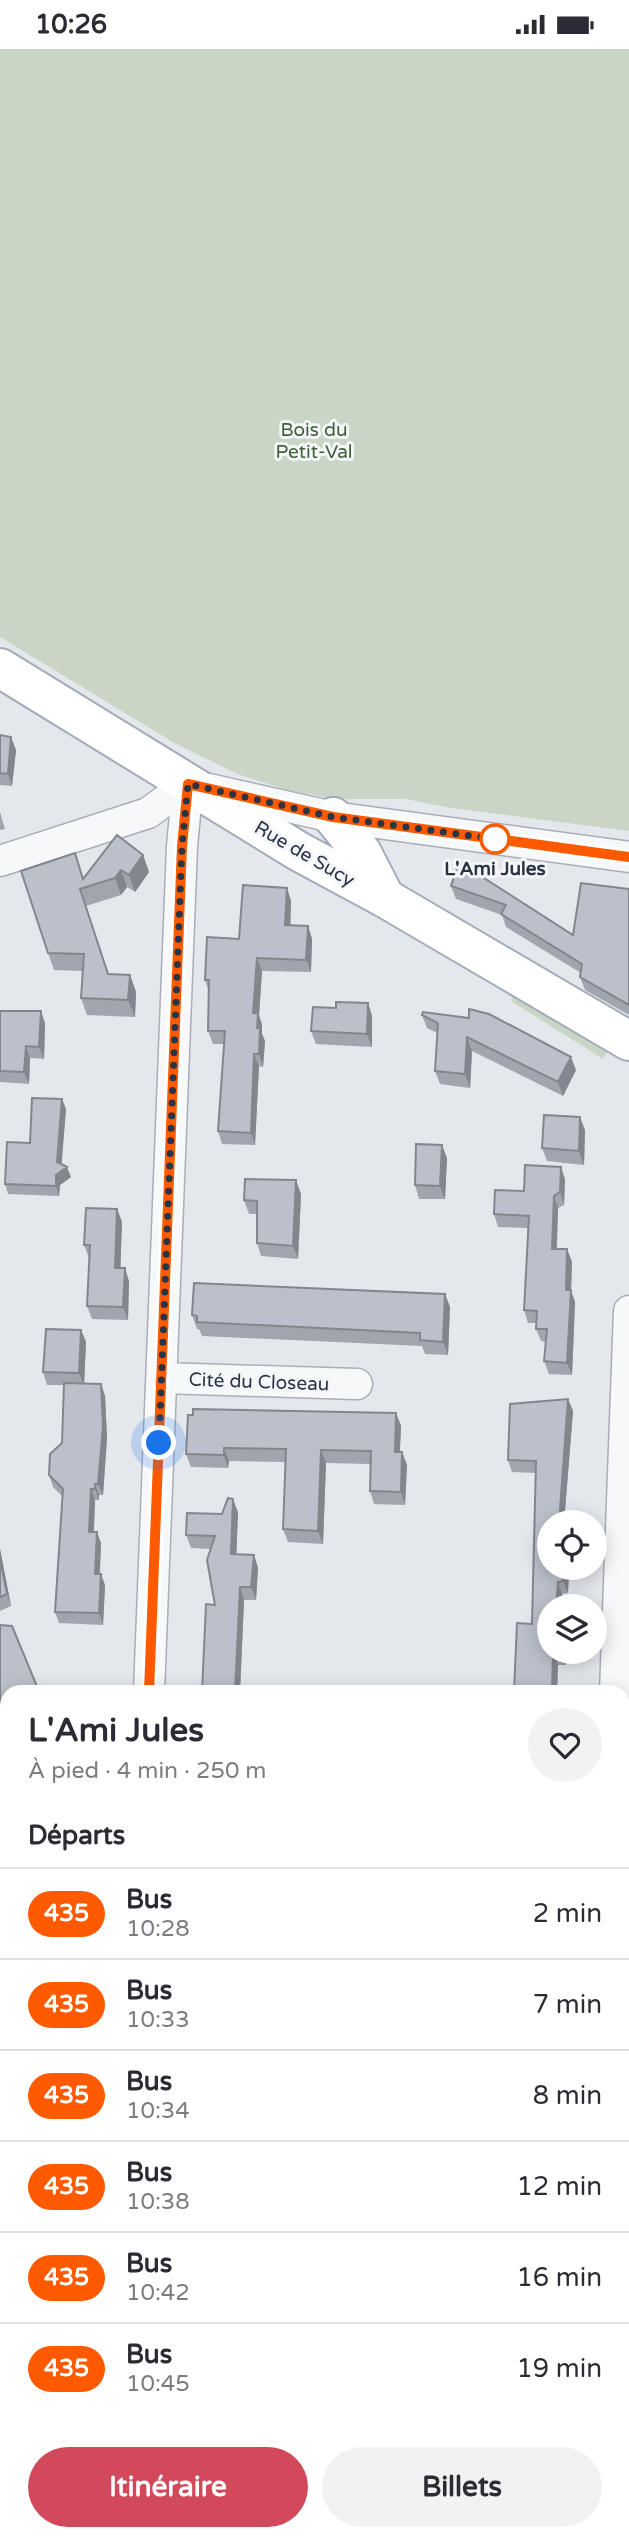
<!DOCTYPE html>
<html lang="fr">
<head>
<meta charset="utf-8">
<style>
  body { margin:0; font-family:"Varela Round",sans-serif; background:#f2f2f3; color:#2b2b33; height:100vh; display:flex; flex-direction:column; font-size:26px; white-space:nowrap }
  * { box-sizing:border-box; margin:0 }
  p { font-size:23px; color:#7c7c81 }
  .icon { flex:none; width:38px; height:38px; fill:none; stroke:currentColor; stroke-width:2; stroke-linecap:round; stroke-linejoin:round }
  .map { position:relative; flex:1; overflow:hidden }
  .panel { position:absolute; left:0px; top:1636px; width:630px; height:856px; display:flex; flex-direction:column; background:#fff; border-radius:21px 21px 0 0; box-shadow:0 4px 18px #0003 }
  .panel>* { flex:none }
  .badge { padding:0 14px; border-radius:23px; font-size:24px; line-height:46px }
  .controls { position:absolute; left:537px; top:1461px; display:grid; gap:14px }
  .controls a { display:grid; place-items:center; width:70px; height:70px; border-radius:50%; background:#fff; box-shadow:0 4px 18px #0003; font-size:35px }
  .you { position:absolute; width:35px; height:35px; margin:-18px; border:5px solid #fff; border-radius:50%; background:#1a73e8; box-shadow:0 0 0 10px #1a73e833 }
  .map>.badge { position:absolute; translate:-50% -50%; box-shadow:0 0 0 4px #fff }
  h2 { padding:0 28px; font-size:26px; line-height:63px }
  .round { display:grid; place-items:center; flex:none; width:74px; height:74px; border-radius:37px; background:#f2f2f3 }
  .head { display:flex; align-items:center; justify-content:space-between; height:119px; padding:0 28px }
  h1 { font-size:33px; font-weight:700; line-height:52px }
  .button { display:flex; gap:14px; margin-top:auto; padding:14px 28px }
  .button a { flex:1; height:80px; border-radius:42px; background:#d1495b; color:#fff; font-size:28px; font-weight:700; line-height:80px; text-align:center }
  .button a+a { background:#f2f2f3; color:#2b2b33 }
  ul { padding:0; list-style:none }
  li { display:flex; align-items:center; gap:21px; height:91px; padding:0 28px; border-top:2px solid #e1e1e2 }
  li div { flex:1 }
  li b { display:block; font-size:26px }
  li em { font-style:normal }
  li .badge { min-width:77px; font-weight:700; text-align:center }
  .status { display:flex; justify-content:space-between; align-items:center; height:49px; padding:0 35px; background:#fff; direction:ltr }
  .status svg { height:19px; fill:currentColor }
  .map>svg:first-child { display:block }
</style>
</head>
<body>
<div class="status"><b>10:26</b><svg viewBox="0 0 49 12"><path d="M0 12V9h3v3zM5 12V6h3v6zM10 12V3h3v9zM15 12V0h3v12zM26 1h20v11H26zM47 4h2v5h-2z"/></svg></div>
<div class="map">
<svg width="629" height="2491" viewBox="0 0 629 2491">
  <rect width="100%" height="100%" fill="#e4e7ec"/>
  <path fill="#c9d6c5" d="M0,0H629V782L451,759L406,750H335L288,741L240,726L176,695L0,588Z
    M515,943L609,1001L603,1010L511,952Z"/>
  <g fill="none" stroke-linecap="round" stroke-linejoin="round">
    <defs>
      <path id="minor" d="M209,740L333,768L629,808
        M0,812L148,764L188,735
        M162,1329L357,1335
        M149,1643L182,797L188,735
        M615,1643L629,1262
        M0,1869L7,1884
        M285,2485L288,2491
        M583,2491V2485"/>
      <path id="major" d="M0,619L298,802L385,849L629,992
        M333,768L362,804L385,849"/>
    </defs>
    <use href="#minor" stroke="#a9aeb7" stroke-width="33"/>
    <use href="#major" stroke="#a3abb8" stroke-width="42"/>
    <use href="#minor" stroke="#f7f8fa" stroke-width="30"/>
    <use href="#major" stroke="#fff" stroke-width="38"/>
  </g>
  <path fill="#a1a5ae" d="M0,686L16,701L12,737L0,736Z
    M0,763L5,780L0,781Z
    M143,806L149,823L135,843L127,838L121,846L86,857L109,926H130L136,943L135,968L87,966L81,949L83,922L54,921L48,904L84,829Z
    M459,813L573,886L629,840V966L585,941L580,928L581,924L506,878L502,866L456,850L451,837Z
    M287,839L291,852L290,877H308L312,890L311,923L262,922L259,966L262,976V985L265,992L263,1018L259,1017L255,1096L222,1095L218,1082L224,995H213L208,982L209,943L205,931L239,890Z
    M368,954L372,967V998L316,995L311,982L336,959Z
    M0,962L45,974L44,1010L30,1009L29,1035L0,1033Z
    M422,966L576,1021L563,1047L472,1002L470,1039L440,1035L435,1022L437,984L427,979Z
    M66,1060L61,1115L71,1128L60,1136L59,1147L8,1145L5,1135L30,1094Z
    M585,1081L584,1116L547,1112L542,1099Z
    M447,1109L445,1150H419L415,1136Z
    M565,1130L564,1156L558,1159L557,1200H567L572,1213L571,1242L575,1253L572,1326L549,1325L544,1312L546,1293L541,1292L536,1280L537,1274H528L524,1261L528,1179L498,1178L494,1165L524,1142Z
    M301,1145L298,1210L261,1207L257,1194V1165H249L244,1151Z
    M117,1160L122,1173L120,1219L129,1232L128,1271L92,1270L87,1257L89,1209L84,1196Z
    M445,1245L450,1258L448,1306L425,1305L422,1297L202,1287L199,1280H197L192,1266Z
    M81,1281L86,1293L84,1335H101L105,1347L107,1389L103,1446H99V1451H95L94,1483L101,1494L100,1525L105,1536L103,1576L59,1574L55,1563L62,1447L53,1438L49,1426L62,1394L64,1336H47L43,1323Z
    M568,1350L573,1362L564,1474H550V1519H569L568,1544L562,1545L561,1558H550V1603H566V1616H558L557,1643H514L517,1574L532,1575L536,1424L512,1423L508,1411L510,1355Z
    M396,1364L401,1377L400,1403H402L407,1416L405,1456L374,1455L370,1442V1415L326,1414L323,1495L288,1493L283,1480L286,1413L229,1412L228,1419L191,1418L186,1405Z
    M238,1463L236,1505L254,1506L258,1519L256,1551H244L240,1643H202L215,1556L210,1500L191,1499L186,1486L222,1465Z
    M0,1500L11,1557L0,1562Z
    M0,2009L5,2018L7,2017V2088L6,2085L0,2088Z
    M109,2485H235L222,2491H96Z
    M469,2485H515V2491H471Z"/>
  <path fill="#83868d" d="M11,688L16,701L12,737L8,725Z
    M143,806L149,823L135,843L129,826Z
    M121,821L127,838L121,846L115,829Z
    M287,839L291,852L290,889L285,876Z
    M308,877L312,890L311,923L306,911Z
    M257,909L262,922L259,966L262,976V985L265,992L263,1018L259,1005L253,964Z
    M130,926L136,943L135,968L128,951Z
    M368,954L372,967V998L367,985Z
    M41,962L45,974L44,1010L39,998Z
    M467,988L472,1002L470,1039L465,1025Z
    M26,997L30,1009L29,1035L24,1023Z
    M254,1005L259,1017L255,1096L251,1084Z
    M571,1008L576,1021L563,1047L558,1033Z
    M62,1050L66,1060L61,1123L57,1113Z
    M580,1068L585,1081L584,1116L579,1102Z
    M442,1096L447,1109L445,1150L440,1137Z
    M67,1118L71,1128L60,1136L59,1147L56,1137V1126Z
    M561,1118L565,1130L564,1156L560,1143Z
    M296,1131L301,1145L298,1210L293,1197Z
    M554,1147L558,1159L556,1212L552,1200Z
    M117,1160L122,1173L120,1232L115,1219Z
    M567,1200L572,1213L571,1242L575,1253L572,1326L567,1314L566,1241Z
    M125,1219L129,1232L128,1271L123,1258Z
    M445,1245L450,1258L448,1306L443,1293Z
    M81,1281L86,1293L84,1337L79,1324Z
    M101,1335L105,1347L107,1389L103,1446L98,1435Z
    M568,1350L573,1362L564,1474H559Z
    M396,1364L401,1377L399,1416L395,1403Z
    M224,1399L229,1412L228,1419L224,1406Z
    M321,1401L326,1414L323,1495L318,1482Z
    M402,1403L407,1416L405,1456L401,1443Z
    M95,1435L99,1446V1451L95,1440Z
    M91,1440L95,1451L93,1494L89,1483Z
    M233,1450L238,1463L236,1518L231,1505Z
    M97,1483L101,1494L99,1536L95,1525Z
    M0,1500L11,1557L7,1545L0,1510Z
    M254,1506L258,1519L256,1551L251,1538Z
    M564,1519H569L568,1544L563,1532Z
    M101,1525L105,1536L103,1576L99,1564Z
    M558,1533L562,1545L561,1558H556Z
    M240,1538L244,1551L240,1643H235Z
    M561,1603H566V1616L561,1604Z
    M553,1604L558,1616L557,1643H552Z
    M510,2485H515V2491H509Z"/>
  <path fill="#bbc0ca" stroke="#83868d" stroke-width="2" d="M0,686L11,688L8,725L0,724Z
    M117,786L143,806L129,826L121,821L115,829L80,840L108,925L130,926L128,951L81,949L84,905L48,904L21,822L75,804L83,830Z
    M459,813L573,886L581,834L629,840V956L580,928L582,915L501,865L506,856L451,837Z
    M243,836L287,839L285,876L308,877L306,911L257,909L253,964H258L257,979H260L259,1005H254L251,1084L218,1082L225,982H208L209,931H205L207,888L239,890Z
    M336,953L368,954L367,985L311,982L313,958L336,959Z
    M469,960L489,965L571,1008L558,1033L467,988L465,1025L435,1022L438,974L422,966L423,963L469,969Z
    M0,962H41L39,998L26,997L24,1023L0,1022Z
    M32,1049L62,1050L57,1113L67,1118L56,1126V1137L5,1135L7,1093L30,1094Z
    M544,1066L580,1068L579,1102L542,1099Z
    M416,1095L442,1096L440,1137L415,1136Z
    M525,1116L561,1118L560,1143L554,1147L552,1200H567L566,1241H571L567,1314L544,1312L547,1280H536L537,1262L524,1261L529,1167L494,1165L495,1141L524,1142Z
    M245,1130L296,1131L293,1197L257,1194V1152L244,1151Z
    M86,1159L117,1160L115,1219H125L123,1258L87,1257L90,1196H84Z
    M194,1234L445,1245L443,1293L420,1291V1284L197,1273V1267L192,1266Z
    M46,1280L81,1281L79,1324L43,1323Z
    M64,1334L101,1335L103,1377L98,1435H95V1440H91L89,1483H97L95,1525H101L99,1564L55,1563L63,1440L49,1426L50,1405L62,1394Z
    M568,1350L559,1474H550V1519H564L563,1532L558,1533L556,1558H550V1603H561V1604H553L552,1643H514L517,1574L532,1575L536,1412L508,1411L510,1355Z
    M193,1360L396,1364L395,1403H402L401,1443L370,1442L371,1402L321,1401L318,1482L283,1480L286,1400L224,1399V1406L186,1405L188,1366H193Z
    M228,1449L233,1450L231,1505L254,1506L251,1538H240L235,1643H202L206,1555L215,1556L207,1511L215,1487L186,1486L187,1464L222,1465Z
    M0,1510L7,1545L0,1548Z
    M0,1576L12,1577L36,1635L37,1643H7V1677L0,1661Z
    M0,2009L5,2018L7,2017V2085L1,2073H0Z
    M627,2266H629V2303L626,2302Z
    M109,2485H204L191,2491H96Z
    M476,2485H510L509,2491H487L488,2485Z"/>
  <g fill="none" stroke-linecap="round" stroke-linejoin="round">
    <defs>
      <path id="line" d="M149,1643L182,797L188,735L333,768L629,808"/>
    </defs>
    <use href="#line" stroke="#fff" stroke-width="16"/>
    <use href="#line" stroke="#ff5a00" stroke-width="10"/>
    <path stroke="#2b3445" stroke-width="7" stroke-dasharray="0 12.6" d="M159,1394L182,797L188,735L333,768L495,790"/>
  </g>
  <circle fill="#fff" stroke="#ff5a00" stroke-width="3.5" cx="495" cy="790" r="14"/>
  <g text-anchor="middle" stroke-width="6" stroke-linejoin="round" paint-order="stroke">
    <g font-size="19" fill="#3f6138" stroke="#f4f6f9">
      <text x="314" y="387">Bois du<tspan x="314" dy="22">Petit-Val</tspan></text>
    </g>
    <g font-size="19" fill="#2b3445" stroke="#f4f6f9">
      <text transform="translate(305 804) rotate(30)" y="7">Rue de Sucy</text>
      <text transform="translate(259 1332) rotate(2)" y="7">Cité du Closeau</text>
    </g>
    <g font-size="19" font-weight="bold" fill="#2b3445" stroke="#f4f6f9">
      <text x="495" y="826">L'Ami Jules</text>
    </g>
  </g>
</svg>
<div class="controls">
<a><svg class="icon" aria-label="locate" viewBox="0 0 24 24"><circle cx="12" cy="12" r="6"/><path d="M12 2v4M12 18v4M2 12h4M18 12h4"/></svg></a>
<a><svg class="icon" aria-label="layers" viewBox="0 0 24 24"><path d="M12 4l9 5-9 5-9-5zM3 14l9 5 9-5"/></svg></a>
</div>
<div class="you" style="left:159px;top:1394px"></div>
<section class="panel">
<div class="head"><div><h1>L'Ami Jules</h1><p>À pied · 4 min · 250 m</p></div><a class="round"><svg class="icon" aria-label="heart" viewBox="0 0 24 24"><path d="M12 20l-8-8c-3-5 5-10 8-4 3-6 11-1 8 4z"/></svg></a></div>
<h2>Départs</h2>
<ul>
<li><span class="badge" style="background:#ff5a00;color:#fff">435</span><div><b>Bus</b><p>10:28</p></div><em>2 min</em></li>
<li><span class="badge" style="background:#ff5a00;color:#fff">435</span><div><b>Bus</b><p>10:33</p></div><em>7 min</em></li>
<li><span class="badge" style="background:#ff5a00;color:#fff">435</span><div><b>Bus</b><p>10:34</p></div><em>8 min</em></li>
<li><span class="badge" style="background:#ff5a00;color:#fff">435</span><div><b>Bus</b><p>10:38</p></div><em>12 min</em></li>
<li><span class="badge" style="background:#ff5a00;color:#fff">435</span><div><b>Bus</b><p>10:42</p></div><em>16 min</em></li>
<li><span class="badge" style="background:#ff5a00;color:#fff">435</span><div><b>Bus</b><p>10:45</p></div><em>19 min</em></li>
</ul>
<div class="button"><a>Itinéraire</a><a>Billets</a></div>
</section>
</div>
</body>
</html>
